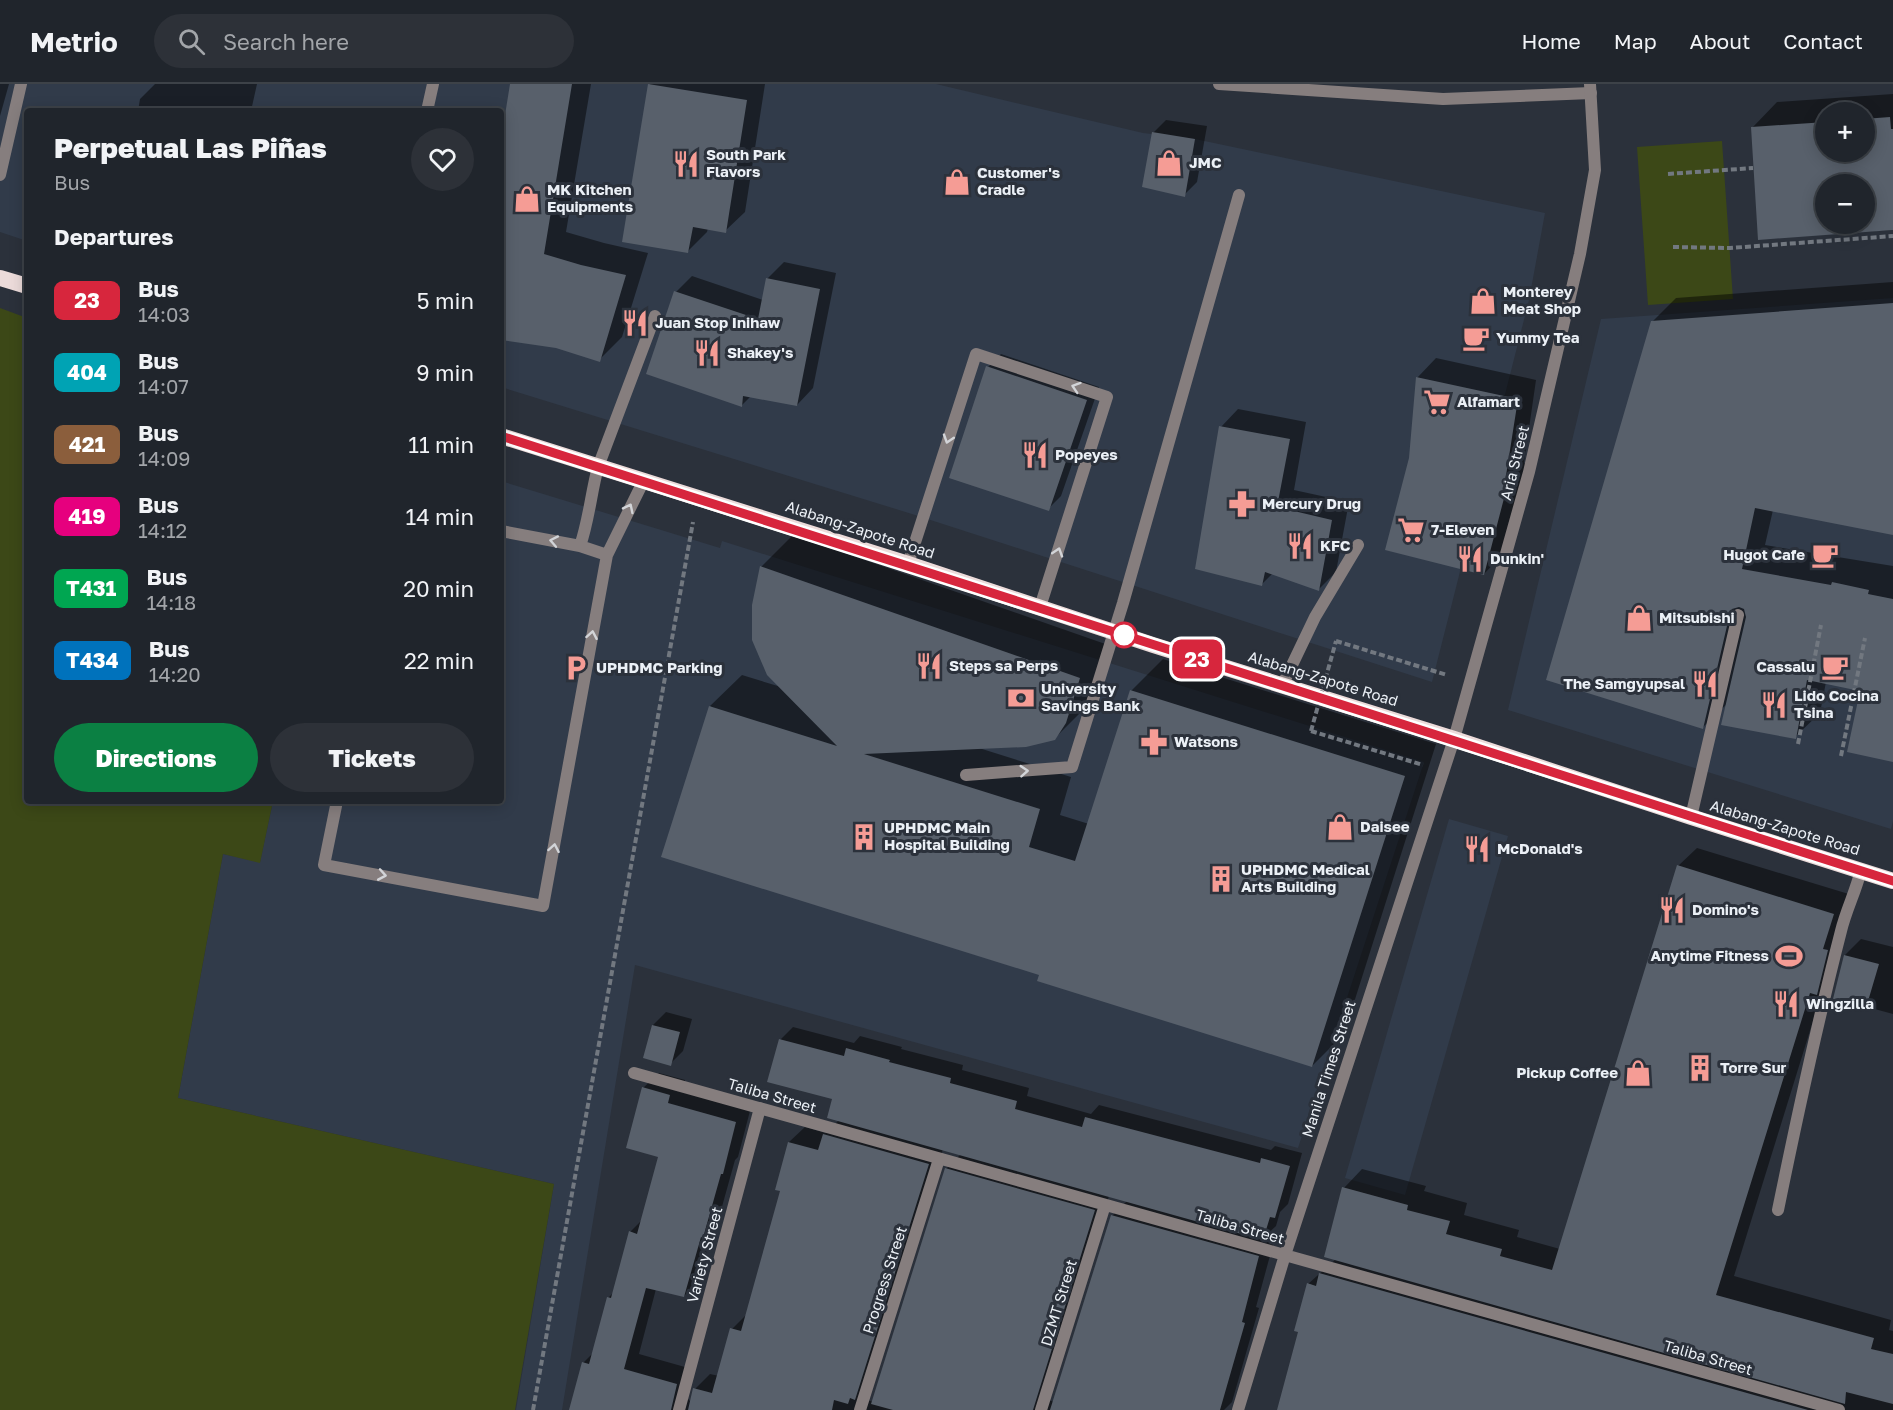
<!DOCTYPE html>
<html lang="en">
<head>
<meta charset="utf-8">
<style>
  body { margin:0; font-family:"Golos Text",sans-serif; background:#2d3138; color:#f1f3f6; height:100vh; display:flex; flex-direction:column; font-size:22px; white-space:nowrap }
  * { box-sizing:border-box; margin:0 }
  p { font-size:20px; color:#a2a5a9 }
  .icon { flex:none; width:33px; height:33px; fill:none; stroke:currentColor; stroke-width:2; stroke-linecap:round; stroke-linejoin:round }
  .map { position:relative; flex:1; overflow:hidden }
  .side { position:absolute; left:24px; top:24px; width:480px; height:696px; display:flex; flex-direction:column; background:#20252c; border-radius:6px; box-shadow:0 3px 15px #0003,0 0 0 2px #3d4248 }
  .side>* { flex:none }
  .badge { padding:0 12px; border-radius:9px; font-size:21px; line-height:39px }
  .tools { position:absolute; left:1815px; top:18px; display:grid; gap:12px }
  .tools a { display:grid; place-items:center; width:60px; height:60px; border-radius:50%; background:#20252c; box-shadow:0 3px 15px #0003,0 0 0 2px #3d4248; font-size:30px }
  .map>.badge { position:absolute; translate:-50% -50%; box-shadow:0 0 0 3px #fff }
  h2 { padding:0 30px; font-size:22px; line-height:54px }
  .round { display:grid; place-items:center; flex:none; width:63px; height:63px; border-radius:32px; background:#2d3138 }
  .headline { display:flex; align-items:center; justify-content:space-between; height:102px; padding:0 30px }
  h1 { font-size:28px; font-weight:800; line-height:45px }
  .primary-button { display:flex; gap:12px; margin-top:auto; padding:12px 30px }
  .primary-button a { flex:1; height:69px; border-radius:36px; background:#0b8043; color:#fff; font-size:24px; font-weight:800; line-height:69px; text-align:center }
  .primary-button a+a { background:#2d3138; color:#f1f3f6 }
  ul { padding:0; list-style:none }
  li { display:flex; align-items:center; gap:18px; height:72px; padding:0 30px }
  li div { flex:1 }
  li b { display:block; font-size:22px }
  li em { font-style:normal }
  li .badge { min-width:66px; font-weight:700; text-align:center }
  header { display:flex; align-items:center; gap:36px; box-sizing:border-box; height:84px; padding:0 30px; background:#20252c; border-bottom:2px solid #3d4248 }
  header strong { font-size:28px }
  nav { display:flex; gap:33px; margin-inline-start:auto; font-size:21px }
  .search { width:420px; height:54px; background:#2d3138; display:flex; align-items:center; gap:15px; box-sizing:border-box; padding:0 21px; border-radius:33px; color:#a2a5a9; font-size:22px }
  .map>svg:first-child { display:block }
</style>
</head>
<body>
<header>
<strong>Metrio</strong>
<div class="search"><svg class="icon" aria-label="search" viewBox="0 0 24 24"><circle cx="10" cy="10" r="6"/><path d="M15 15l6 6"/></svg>Search here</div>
<nav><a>Home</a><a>Map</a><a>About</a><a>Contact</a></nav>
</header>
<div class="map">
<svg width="1893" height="1326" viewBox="0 0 1893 1326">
  <rect width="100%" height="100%" fill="#2b313b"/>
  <path fill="#313b4a" d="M0,0H936L1143,49L1195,55L1545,129L1529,216L1432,598L912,430L501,303V27H27V157L0,148Z
    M1893,214V737L1891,745L1508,626L1601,235Z
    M501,397L720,464L722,457L1424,678L1298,1064L635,881L562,1326H516L554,1100L178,1014L223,770L260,778L273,717H501Z
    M1449,735L1508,752L1405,1111L1345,1094Z"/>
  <path fill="#3c4817" d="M1722,57L1733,215L1648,221L1637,63Z
    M0,224L27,234V717H273L260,779L223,770L178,1014L554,1100L515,1326H0Z"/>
  <path fill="#0007" fill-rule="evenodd" d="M0,0H9L0,32Z
    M155,0H257L251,27H138L140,15Z
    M512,0H591L566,148L604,159L648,169L622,253L599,276L556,262L501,254V65Z
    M650,0H765L745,128L725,147L708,144L707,148L688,167Z
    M1893,10V146L1760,154L1752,44L1777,18ZM1826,28H1864V68H1826ZM1826,100H1864V140H1826Z
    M1166,36L1207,42L1197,98L1184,111L1153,49Z
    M784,178L836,189L813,304L797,321L751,312L742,321L676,208L692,192L763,216L767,195Z
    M1893,198V449L1773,426L1765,461L1893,482V676L1862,606L1826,598L1820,629L1795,653L1728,619L1702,644L1652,238L1676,214Z
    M1001,270L1099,303L1061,412L1048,425L988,283Z
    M1436,274L1536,296L1524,379L1526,380L1503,470L1484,490L1411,374L1417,294Z
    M1238,325L1306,338L1294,406L1349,418L1336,488L1319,505L1273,489L1262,500L1221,343Z
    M793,451L1111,562L1087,622L1055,654L979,664L1071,693L1060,731L1089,740L1131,607L1163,575L1436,660L1344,950L1312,982L1041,890L710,622L742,591L781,603L761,483Z
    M1697,764L1852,811L1734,1192L1891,1236L1889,1246L1893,1247V1326H1279L1300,1247L1308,1200L1336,1175L1344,1104L1362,1085L1426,1102L1424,1107L1467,1119L1464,1131L1519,1146L1517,1153L1560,1165L1678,782Z
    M1861,855L1893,863V930L1834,914L1845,871Z
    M666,928L692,935L683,967L670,980L653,941Z
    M793,943L854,959L860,952L902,963L901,965L963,981L962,986L1029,1004L1027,1012L1091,1030L1099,1021L1271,1066L1275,1062L1302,1069L1288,1120L1280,1128L1276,1142L1263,1154L1274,1157L1256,1223L1259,1224L1232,1318L1224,1326H571L583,1279L593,1269L608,1214L614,1208L630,1148L642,1136L659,1072L643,1004L659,989L685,996L683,1004L751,1023L738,1073L735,1076L718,1137L714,1141L699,1196L684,1212L656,1205L639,1270L692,1285L686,1313L691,1318L695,1305L710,1290L719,1292L732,1245L747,1230L782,1106L789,1058L805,1043L826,1049L839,1036L834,1014L780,956ZM943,1065L961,1070L946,1085L873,1318L868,1316L867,1307ZM1109,1112L1127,1117L1112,1132L1054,1318L1049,1316L1048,1307Z"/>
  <path fill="#58606b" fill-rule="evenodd" d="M510,0H572L544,170L581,181L626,191L600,278L556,264L501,256V56Z
    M648,0L747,16L726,149L693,143L688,169L622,158Z
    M1890,33L1891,45H1893V146L1758,156L1751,43L1826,38V68H1864V35ZM1826,100H1864V140H1826Z
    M1152,48L1195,55L1185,113L1142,103Z
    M766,194L820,205L797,322L743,312L742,323L646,290L674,207L758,235Z
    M1893,219V451L1755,424L1742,485L1831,501L1832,498L1869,506L1868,510L1893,515V678L1847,668L1860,607L1807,596L1796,655L1721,641L1746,533L1744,525L1739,523L1732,525L1730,529L1703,645L1546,596L1651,237Z
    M986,282L1087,316L1049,427L949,394Z
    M1416,293L1518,315L1505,398L1508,399L1484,491L1385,466L1409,374Z
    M1219,342L1290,355L1277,423L1332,436L1319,507L1265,488L1262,502L1195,485Z
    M760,482L1080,594L1066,639L1055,656L1026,663L864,670L1040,725L1029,763L1075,777L1130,606L1405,692L1312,983L1037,897L1039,891L661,773L709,622L837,662L767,591L752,556V521Z
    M1677,781L1834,830L1823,865L1828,866L1817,911L1810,909L1716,1211L1874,1254L1871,1265L1893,1270V1320L1846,1308L1845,1320L1324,1173L1342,1103L1408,1121L1407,1126L1450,1137L1446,1150L1502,1165L1500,1172L1552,1186Z
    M1844,871L1879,880L1866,924L1833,915Z
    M652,941L680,948L671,982L643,974Z
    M779,955L844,972L846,964L890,976L889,978L951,994L950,999L1017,1017L1015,1025L1082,1043L1085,1033L1260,1079L1261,1074L1290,1082L1275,1134L1270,1133L1263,1156L827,1034L832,1015L767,998Z
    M642,1003L670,1011L668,1019L736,1038L723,1090H721L703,1154L701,1153L684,1213L646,1204L624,1285L677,1300L671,1326H569L582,1278L589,1280L607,1213L611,1214L629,1147L637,1150L658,1073L626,1064Z
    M823,1050L929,1080L855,1316L850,1314L848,1320L834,1316L832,1326H688L693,1304L712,1309L730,1244L741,1247L780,1107L775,1106L788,1058L818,1066Z
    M945,1084L1095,1126L1033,1326H893L871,1320Z
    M1111,1131L1259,1172L1242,1238L1245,1239L1220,1326H1050Z
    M1319,1189L1808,1326H1277L1298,1248L1294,1247L1307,1199L1316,1202Z"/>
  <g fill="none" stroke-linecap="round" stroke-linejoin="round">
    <path stroke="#727880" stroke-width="4" stroke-dasharray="6 3" stroke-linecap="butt" d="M1668,90L1753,84
      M1673,163L1730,164L1893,152
      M1336,557L1447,591
      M1311,647L1423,681
      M1798,660L1821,541
      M1841,672L1865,554
      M533,1326L693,438"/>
    <path stroke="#867e7e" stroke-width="12" d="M1219,0L1443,15L1591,9
      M427,27L433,0
      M0,91L21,0
      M501,447L580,462L607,471
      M580,462C589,436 591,409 598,383L655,232
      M908,480L976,270L1107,313L1040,523
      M1282,602L1315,533L1358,461
      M966,691L1072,683L1123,519L1239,111
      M337,717L324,781L543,822L607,471L644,396
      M1691,733L1738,531
      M1778,1126C1797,1033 1817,940 1841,847C1846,826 1856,807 1861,786"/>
    <path stroke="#867e7e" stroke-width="12" d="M634,989L1839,1326
      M679,1326L760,1024
      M860,1326L939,1075
      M1041,1326L1105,1121
      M1238,1326L1285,1171L1454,655"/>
    <path stroke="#867e7e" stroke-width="12" d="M1454,655L1529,388L1580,170L1595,86L1590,0"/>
    <path stroke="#ecdbda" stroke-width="16" d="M0,194L27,202
      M501,352L908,480L1153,561L1454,655L1691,733L1893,797"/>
    <path stroke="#727880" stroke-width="4" stroke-dasharray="6 3" stroke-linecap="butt" d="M1311,647L1336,557"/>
  </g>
  <defs><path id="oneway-chevron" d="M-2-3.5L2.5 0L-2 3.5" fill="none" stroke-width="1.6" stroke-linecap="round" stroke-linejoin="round" transform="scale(1.5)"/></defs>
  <g stroke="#d2d4d8">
    <use href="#oneway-chevron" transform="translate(1076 303) rotate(-162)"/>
    <use href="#oneway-chevron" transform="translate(948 355) rotate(108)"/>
    <use href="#oneway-chevron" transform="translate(629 424) rotate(-64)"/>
    <use href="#oneway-chevron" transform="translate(554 457) rotate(-169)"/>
    <use href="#oneway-chevron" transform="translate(1058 468) rotate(-72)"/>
    <use href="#oneway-chevron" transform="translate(592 551) rotate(-80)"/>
    <use href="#oneway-chevron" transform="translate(1024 687) rotate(-4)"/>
    <use href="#oneway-chevron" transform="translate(554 764) rotate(-80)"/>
    <use href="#oneway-chevron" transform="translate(382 791) rotate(10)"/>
  </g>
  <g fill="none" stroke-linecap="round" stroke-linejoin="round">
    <defs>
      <path id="line" d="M501,352C966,498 1429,649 1893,797"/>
    </defs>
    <use href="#line" stroke="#fff" stroke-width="14"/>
    <use href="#line" stroke="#d7263d" stroke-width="9"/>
  </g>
  <defs>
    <symbol id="shop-bare" viewBox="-9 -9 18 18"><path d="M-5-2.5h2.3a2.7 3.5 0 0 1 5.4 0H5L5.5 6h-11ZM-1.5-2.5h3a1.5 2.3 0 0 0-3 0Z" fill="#f59c95" stroke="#2b313b" stroke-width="2.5" paint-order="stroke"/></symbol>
    <symbol id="restaurant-bare" viewBox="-9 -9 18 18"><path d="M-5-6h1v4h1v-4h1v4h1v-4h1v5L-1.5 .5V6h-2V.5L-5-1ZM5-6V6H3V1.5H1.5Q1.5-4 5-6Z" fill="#f59c95" stroke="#2b313b" stroke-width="2.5" paint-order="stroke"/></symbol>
    <symbol id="cafe-bare" viewBox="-9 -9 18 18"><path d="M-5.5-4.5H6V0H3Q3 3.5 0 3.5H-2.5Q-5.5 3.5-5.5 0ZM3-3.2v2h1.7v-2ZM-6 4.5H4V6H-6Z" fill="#f59c95" stroke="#2b313b" stroke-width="2.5" paint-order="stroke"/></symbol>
    <symbol id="supermarket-bare" viewBox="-9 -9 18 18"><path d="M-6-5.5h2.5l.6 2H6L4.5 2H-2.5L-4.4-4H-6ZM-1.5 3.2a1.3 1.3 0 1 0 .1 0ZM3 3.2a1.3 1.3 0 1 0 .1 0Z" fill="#f59c95" stroke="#2b313b" stroke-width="2.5" paint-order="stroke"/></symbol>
    <symbol id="pharmacy-bare" viewBox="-9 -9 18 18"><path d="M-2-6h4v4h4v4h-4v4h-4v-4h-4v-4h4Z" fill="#f59c95" stroke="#2b313b" stroke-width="2.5" paint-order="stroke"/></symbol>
    <symbol id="parking-bare" viewBox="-9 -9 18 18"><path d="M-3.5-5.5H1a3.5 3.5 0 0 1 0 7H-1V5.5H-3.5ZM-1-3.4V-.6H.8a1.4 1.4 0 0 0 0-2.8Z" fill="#f59c95" stroke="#2b313b" stroke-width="2.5" paint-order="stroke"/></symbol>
    <symbol id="bank-bare" viewBox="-9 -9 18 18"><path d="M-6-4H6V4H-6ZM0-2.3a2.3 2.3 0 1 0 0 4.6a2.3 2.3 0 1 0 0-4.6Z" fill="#f59c95" stroke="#2b313b" stroke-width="2.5" paint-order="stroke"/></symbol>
    <symbol id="building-bare" viewBox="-9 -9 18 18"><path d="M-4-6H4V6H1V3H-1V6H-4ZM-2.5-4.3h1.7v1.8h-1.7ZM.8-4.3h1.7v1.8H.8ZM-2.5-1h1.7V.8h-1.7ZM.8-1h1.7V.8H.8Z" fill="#f59c95" stroke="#2b313b" stroke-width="2.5" paint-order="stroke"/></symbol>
    <symbol id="stadium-bare" viewBox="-9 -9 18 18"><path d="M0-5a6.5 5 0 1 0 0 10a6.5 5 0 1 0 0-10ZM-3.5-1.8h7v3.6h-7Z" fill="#f59c95" stroke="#2b313b" stroke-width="2.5" paint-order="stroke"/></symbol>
  </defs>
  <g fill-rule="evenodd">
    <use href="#shop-bare" x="1150" y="60" width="38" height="38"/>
    <use href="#restaurant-bare" x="667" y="61" width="38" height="38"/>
    <use href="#shop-bare" x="938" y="79" width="38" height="38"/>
    <use href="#shop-bare" x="508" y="96" width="38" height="38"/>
    <use href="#shop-bare" x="1464" y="198" width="38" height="38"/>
    <use href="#restaurant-bare" x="616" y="220" width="38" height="38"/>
    <use href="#cafe-bare" x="1457" y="235" width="38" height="38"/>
    <use href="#restaurant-bare" x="688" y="250" width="38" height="38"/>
    <use href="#supermarket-bare" x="1418" y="299" width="38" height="38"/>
    <use href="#restaurant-bare" x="1016" y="352" width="38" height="38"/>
    <use href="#pharmacy-bare" x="1223" y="401" width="38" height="38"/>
    <use href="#supermarket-bare" x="1392" y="427" width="38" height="38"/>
    <use href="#restaurant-bare" x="1281" y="443" width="38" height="38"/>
    <use href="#cafe-bare" x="1806" y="452" width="38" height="38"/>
    <use href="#restaurant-bare" x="1451" y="456" width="38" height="38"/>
    <use href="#shop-bare" x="1620" y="515" width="38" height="38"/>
    <use href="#restaurant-bare" x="910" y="563" width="38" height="38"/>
    <use href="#cafe-bare" x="1816" y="564" width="38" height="38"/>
    <use href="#parking-bare" x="557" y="565" width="38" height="38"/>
    <use href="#restaurant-bare" x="1686" y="581" width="38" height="38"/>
    <use href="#bank-bare" x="1002" y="595" width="38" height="38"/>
    <use href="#restaurant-bare" x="1755" y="602" width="38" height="38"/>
    <use href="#pharmacy-bare" x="1135" y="639" width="38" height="38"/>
    <use href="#shop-bare" x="1321" y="724" width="38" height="38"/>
    <use href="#building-bare" x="845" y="734" width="38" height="38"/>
    <use href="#restaurant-bare" x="1458" y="746" width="38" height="38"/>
    <use href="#building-bare" x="1202" y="776" width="38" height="38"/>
    <use href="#restaurant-bare" x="1653" y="807" width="38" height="38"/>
    <use href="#stadium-bare" x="1770" y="853" width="38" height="38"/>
    <use href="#restaurant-bare" x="1767" y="901" width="38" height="38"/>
    <use href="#building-bare" x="1681" y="965" width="38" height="38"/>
    <use href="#shop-bare" x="1619" y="970" width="38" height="38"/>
  </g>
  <circle fill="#fff" stroke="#d7263d" stroke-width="3" cx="1124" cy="551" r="12"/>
  <g text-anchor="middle" stroke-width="6" stroke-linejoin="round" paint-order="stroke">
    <g font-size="15" font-weight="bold" fill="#ebf0f6" stroke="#2b313b" text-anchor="start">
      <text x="706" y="76">South Park<tspan x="706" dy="17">Flavors</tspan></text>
      <text x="1189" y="84">JMC</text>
      <text x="977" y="94">Customer's<tspan x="977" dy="17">Cradle</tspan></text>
      <text x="547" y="111">MK Kitchen<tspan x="547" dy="17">Equipments</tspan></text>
      <text x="1503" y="213">Monterey<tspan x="1503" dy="17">Meat Shop</tspan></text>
      <text x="655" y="244">Juan Stop Inihaw</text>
      <text x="1496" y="259">Yummy Tea</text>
      <text x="727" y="274">Shakey's</text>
      <text x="1457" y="323">Alfamart</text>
      <text x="1055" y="376">Popeyes</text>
      <text x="1262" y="425">Mercury Drug</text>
      <text x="1431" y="451">7-Eleven</text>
      <text x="1320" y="467">KFC</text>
      <text x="1805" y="476" text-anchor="end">Hugot Cafe</text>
      <text x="1490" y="480">Dunkin'</text>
      <text x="1659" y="539">Mitsubishi</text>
      <text x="949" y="587">Steps sa Perps</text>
      <text x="1815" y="588" text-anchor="end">Cassalu</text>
      <text x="596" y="589">UPHDMC Parking</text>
      <text x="1685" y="605" text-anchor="end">The Samgyupsal</text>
      <text x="1041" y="610">University<tspan x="1041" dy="17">Savings Bank</tspan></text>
      <text x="1794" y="617">Lido Cocina<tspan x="1794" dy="17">Tsina</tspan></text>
      <text x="1174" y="663">Watsons</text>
      <text x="1360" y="748">Daisee</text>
      <text x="884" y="749">UPHDMC Main<tspan x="884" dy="17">Hospital Building</tspan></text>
      <text x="1497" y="770">McDonald's</text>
      <text x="1241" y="791">UPHDMC Medical<tspan x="1241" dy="17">Arts Building</tspan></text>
      <text x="1692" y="831">Domino's</text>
      <text x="1769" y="877" text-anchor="end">Anytime Fitness</text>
      <text x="1806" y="925">Wingzilla</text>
      <text x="1720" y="989">Torre Sur</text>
      <text x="1618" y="994" text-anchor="end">Pickup Coffee</text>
    </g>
    <g font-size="15" fill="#ebf0f6" stroke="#2b313b">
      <text transform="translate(1515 379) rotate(-76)" y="5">Aria Street</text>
      <text transform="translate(860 446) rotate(18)" y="5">Alabang-Zapote Road</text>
      <text transform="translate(1323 595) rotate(17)" y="5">Alabang-Zapote Road</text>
      <text transform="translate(1785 744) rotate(17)" y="5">Alabang-Zapote Road</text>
      <text transform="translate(1329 985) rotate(-72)" y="5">Manila Times Street</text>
      <text transform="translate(772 1012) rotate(16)" y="5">Taliba Street</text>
      <text transform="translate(1240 1143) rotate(16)" y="5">Taliba Street</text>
      <text transform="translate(705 1171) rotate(-75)" y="5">Variety Street</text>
      <text transform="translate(885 1196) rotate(-72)" y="5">Progress Street</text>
      <text transform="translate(1059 1219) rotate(-73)" y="5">DZMT Street</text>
      <text transform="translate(1708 1274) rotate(16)" y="5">Taliba Street</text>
    </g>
  </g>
</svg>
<div class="tools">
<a>+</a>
<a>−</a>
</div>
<b class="badge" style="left:1197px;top:575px;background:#d7263d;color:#fff">23</b>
<section class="side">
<div class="headline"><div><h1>Perpetual Las Piñas</h1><p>Bus</p></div><a class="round"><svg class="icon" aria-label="heart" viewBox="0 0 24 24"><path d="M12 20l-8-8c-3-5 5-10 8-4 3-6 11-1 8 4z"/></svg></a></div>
<h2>Departures</h2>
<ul>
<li><span class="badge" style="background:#d7263d;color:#fff">23</span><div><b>Bus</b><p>14:03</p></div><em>5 min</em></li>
<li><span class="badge" style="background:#00a3b4;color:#fff">404</span><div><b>Bus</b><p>14:07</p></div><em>9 min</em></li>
<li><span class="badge" style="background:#8b5e3c;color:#fff">421</span><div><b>Bus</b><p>14:09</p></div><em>11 min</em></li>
<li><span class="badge" style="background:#e6007e;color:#fff">419</span><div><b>Bus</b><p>14:12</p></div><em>14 min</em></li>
<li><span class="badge" style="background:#00a651;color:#fff">T431</span><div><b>Bus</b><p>14:18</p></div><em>20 min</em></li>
<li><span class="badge" style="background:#0072bc;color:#fff">T434</span><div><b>Bus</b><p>14:20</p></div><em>22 min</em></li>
</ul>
<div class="primary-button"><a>Directions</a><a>Tickets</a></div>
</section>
</div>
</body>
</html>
